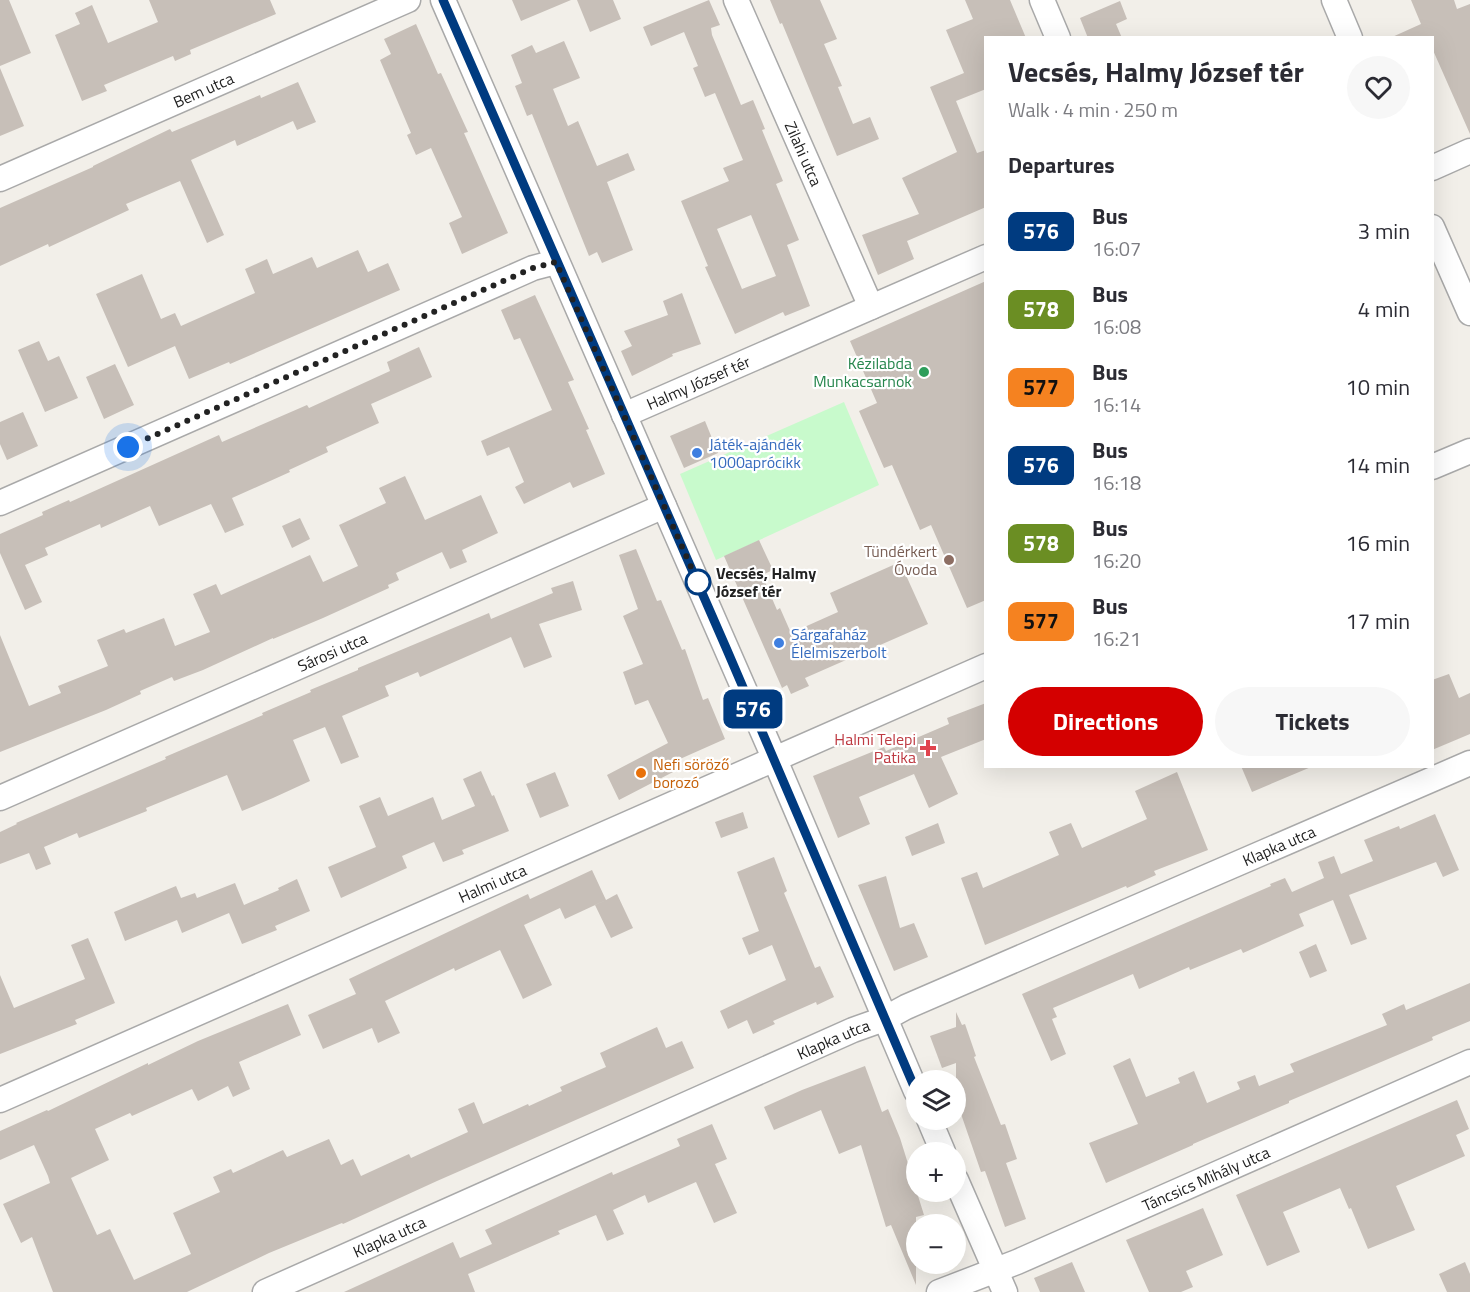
<!DOCTYPE html>
<html lang="en">
<head>
<meta charset="utf-8">
<style>
  body { margin:0; font-family:"Titillium Web",sans-serif; background:#f7f7f7; color:#2b2b33; height:100vh; display:flex; flex-direction:column; font-size:22px; white-space:nowrap }
  * { box-sizing:border-box; margin:0 }
  p { font-size:20px; color:#7c7c81 }
  .icon { flex:none; width:33px; height:33px; fill:none; stroke:currentColor; stroke-width:2; stroke-linecap:round; stroke-linejoin:round }
  .map { position:relative; flex:1; overflow:hidden }
  .panel { position:absolute; left:984px; top:36px; width:450px; height:732px; display:flex; flex-direction:column; background:#fff; border-radius:0px; box-shadow:0 6px 24px #0002 }
  .panel>* { flex:none }
  .badge { padding:0 12px; border-radius:9px; font-size:21px; line-height:39px }
  .buttons { position:absolute; left:906px; top:1070px; display:grid; gap:12px }
  .buttons a { display:grid; place-items:center; width:60px; height:60px; border-radius:50%; background:#fff; box-shadow:0 6px 24px #0002; font-size:30px }
  .you { position:absolute; width:30px; height:30px; margin:-15px; border:4px solid #fff; border-radius:50%; background:#1a73e8; box-shadow:0 0 0 9px #1a73e833 }
  .map>.badge { position:absolute; translate:-50% -50%; box-shadow:0 0 0 3px #fff }
  h2 { padding:0 24px; font-size:22px; line-height:54px }
  .round { display:grid; place-items:center; flex:none; width:63px; height:63px; border-radius:32px; background:#f7f7f7 }
  .overview { display:flex; align-items:center; justify-content:space-between; height:102px; padding:0 24px }
  h1 { font-size:28px; font-weight:700; line-height:45px }
  .action { display:flex; gap:12px; margin-top:auto; padding:12px 24px }
  .action a { flex:1; height:69px; border-radius:36px; background:#d40000; color:#fff; font-size:24px; font-weight:700; line-height:69px; text-align:center }
  .action a+a { background:#f7f7f7; color:#2b2b33 }
  ul { padding:0; list-style:none }
  li { display:flex; align-items:center; gap:18px; height:78px; padding:0 24px }
  li div { flex:1 }
  li b { display:block; font-size:22px }
  li em { font-style:normal }
  li .badge { min-width:66px; font-weight:700; text-align:center }
  .map>svg:first-child { display:block }
</style>
</head>
<body>
<div class="map">
<svg width="1470" height="1292" viewBox="0 0 1470 1292">
  <rect width="100%" height="100%" fill="#f2efe9"/>
  <path fill="#c8facc" d="M844,402L879,485L716,560L680,474Z"/>
  <path fill="#c7bfb8" fill-rule="evenodd" d="M0,0H9L31,53L0,66Z
    M149,0H270L276,14L190,50L191,54L175,61L173,56L104,85L107,91L82,101L55,35L80,24L75,13L92,5L108,43L158,22Z
    M512,0H571L521,21Z
    M577,0H613L621,19L590,32Z
    M709,0L720,25L711,28L712,35L741,105L753,100L765,129L762,130L783,181L776,184L799,240L787,245L810,306L785,316L783,312L735,334L705,267L708,266L681,201L729,181L723,168L743,160L715,93L705,97L693,68L698,66L684,32L651,46L643,27ZM751,215L776,276L742,289L717,229Z
    M770,0H820L837,39L824,44L842,86L838,87L853,124L870,117L879,139L837,156L782,23L780,24Z
    M965,0H1010L1026,38H986V89L956,101L977,153L986,150V207L907,241L914,259L878,275L862,235L919,214L902,178L957,152L930,87L964,73L946,30L973,19Z
    M1411,0H1454L1457,9L1470,4V134L1432,48V38H1390L1421,24Z
    M1120,1L1127,19L1116,24L1122,38H1088L1080,18Z
    M416,24L438,74L441,73L468,132L464,133L508,233L462,254L449,223L462,217L431,148L416,155L407,135L411,133L380,60L391,54L384,39Z
    M564,41L580,78L553,89L568,126L578,121L597,166L628,153L635,170L607,182L633,250L602,263L597,252L589,256L532,114L527,116L515,86L522,83L511,55L532,45L536,53Z
    M0,68L24,126L0,136Z
    M298,82L316,122L297,130L293,121L237,146L235,140L191,160L224,235L207,243L180,181L126,204L129,210L49,247L48,244L0,266V208L93,167V166L170,129L172,132L260,95L261,98Z
    M358,250L368,272L388,263L400,290L230,364L229,362L189,379L175,346L128,367L96,294L142,274L161,319L175,313L181,326L255,293L245,269L267,259L273,274L312,257L317,268Z
    M986,281V600L967,608L931,525L920,530L892,465L884,468L859,411L877,403L850,341Z
    M682,293L701,344L672,354L673,356L632,376L621,351L632,346L624,331L668,315L663,301Z
    M535,295L574,380L568,382L589,429L586,430L605,474L573,488L570,482L524,504L515,487L524,482L509,447L487,456L481,441L552,410L520,338L514,340L501,310Z
    M39,341L48,361L59,356L78,398L45,412L18,350Z
    M419,347L432,377L371,404L379,423L326,447L328,452L289,470L290,472L232,498L244,525L225,533L211,504L159,526L150,506L101,528L100,524L45,548L48,555L25,565L42,602L25,610L0,553V534L43,515L42,512L69,500L70,502L219,435L222,442L307,405L309,408L390,371L387,362Z
    M115,364L134,405L104,419L86,377Z
    M23,412L38,446L7,460L0,444V422Z
    M705,421L718,453L684,468L670,436Z
    M405,476L425,520L481,495L498,533L462,550L467,562L450,569L442,552L396,573L399,580L388,585L389,588L323,618L273,639V638L203,670L174,681L172,677L140,691L141,694L106,710L0,752V635L29,706L61,693L58,686L108,666L97,640L124,629L126,633L164,618L175,646L210,632L193,594L216,584L221,595L310,555L323,582L358,566L339,525L386,503L379,488Z
    M300,518L310,539L292,548L282,526Z
    M759,540L773,570L762,575L777,610L780,608L791,633L838,612L830,593L900,562L928,624L805,678L809,686L791,694L787,685L782,688L724,556Z
    M636,549L657,601L661,600L682,650L685,649L703,700L708,698L725,739L671,763L675,771L619,800L607,775L668,743L648,700L635,705L623,672L643,664L623,616L638,609L619,555Z
    M573,581L582,610L539,624L552,657L524,668L511,637L420,677L418,672L385,686L389,696L342,716L359,757L341,764L325,727L293,740L310,781L273,798L242,811L227,775L146,808L147,811L79,838L77,833L44,847L51,864L36,870L29,853L0,864V832L17,824L16,823L166,759L165,757L263,715L262,713L311,692L310,690L358,670V668L489,613L491,619L553,593L551,588Z
    M1449,674L1459,698L1470,693V734L1432,750V680Z
    M986,703V739L941,757L958,794L929,808L914,774L859,797L870,824L838,838L813,776L884,747L886,751L949,724L947,718Z
    M1241,766H1311V767L1252,792Z
    M481,771L492,796L494,795L509,831L462,850L464,854L443,862L434,842L402,856L407,868L341,898L328,867L376,847L359,806L380,797L388,816L433,797L442,820L475,806L463,779Z
    M555,772L569,806L540,818L526,784Z
    M1177,772L1208,850L1154,871L1156,875L1127,888L1126,886L985,945L961,878L977,872L983,888L1059,855L1049,832L1071,823L1082,848L1147,819L1135,791Z
    M743,812L748,828L721,838L715,822Z
    M1435,814L1459,870L1443,877L1436,862L1349,895L1367,939L1351,945L1333,900L1299,914L1304,926L1243,953L1241,949L1190,970L1189,967L1139,989L1133,974L1053,1008L1057,1017L1052,1019L1066,1054L1051,1061L1022,994L1271,886L1270,884L1285,878L1292,892L1324,878L1318,862L1334,856L1341,874L1373,861L1364,840L1399,826L1400,829Z
    M938,823L945,843L912,856L905,837Z
    M774,857L787,891L784,893L815,968L820,966L834,997L817,1005L816,1002L773,1021L775,1024L753,1034L747,1020L728,1029L720,1011L786,980L772,945L749,955L742,938L759,931L737,872Z
    M592,870L606,900L617,894L633,928L611,938L595,905L606,900L565,919L560,908L524,925L552,985L523,999L500,950L455,971L454,968L385,1001L400,1033L378,1043L372,1028L323,1049L308,1015L356,994L349,979L528,894L530,899Z
    M886,876L900,928L914,923L928,957L894,971L858,885Z
    M297,879L310,911L275,926L277,930L242,944L229,913L182,933L177,920L125,941L114,912L176,886L181,898L195,893L197,898L235,883L244,905L279,890L278,888Z
    M88,938L115,1003L75,1020L77,1024L0,1054V975L14,1008L85,979L71,945Z
    M1316,944L1327,971L1310,978L1299,952Z
    M1470,983V1021L1432,1037L1433,1040L1289,1101V1103L1193,1144V1145L1106,1183L1089,1143L1138,1124L1113,1066L1130,1058L1146,1097L1180,1083L1178,1078L1194,1071L1207,1103L1240,1089L1237,1082L1255,1075L1259,1086L1294,1072L1290,1064L1387,1025L1382,1014L1404,1004L1406,1010Z
    M288,1004L301,1035L239,1062L250,1089L233,1097L228,1086L198,1101L192,1089L132,1116L130,1113L95,1129L109,1160L71,1178L97,1235L110,1229L134,1280L191,1254L173,1213L220,1192L213,1177L231,1169L233,1173L283,1150L287,1157L329,1139L341,1165L353,1159L361,1176L409,1154L411,1158L468,1132L458,1109L474,1102L483,1124L528,1104L529,1106L562,1091L560,1087L606,1067L600,1053L657,1027L666,1048L682,1041L694,1068L437,1181L343,1224L342,1223L269,1253L187,1292H53L32,1237L21,1243L3,1204L50,1183L48,1176L34,1145L0,1160V1131L47,1110L48,1111L148,1063V1065L198,1041Z
    M956,1012L962,1025L965,1024L976,1056L974,1057L1001,1125L1005,1124L1017,1159L1006,1163L1026,1219L1005,1227L985,1171L981,1172L961,1114L956,1116V1063L942,1068L930,1036L956,1027Z
    M865,1066L882,1112L888,1109L900,1138L924,1215L916,1217V1285L891,1225L886,1227L861,1145L839,1154L821,1110L774,1130L764,1107L802,1090Z
    M1457,1100L1469,1129L1456,1135L1465,1156L1396,1186L1415,1230L1368,1249L1351,1208L1349,1209L1340,1188L1283,1212L1300,1252L1267,1266L1236,1195Z
    M712,1124L727,1159L715,1164L737,1213L714,1223L696,1182L648,1203L645,1195L613,1210L624,1234L607,1241L596,1215L558,1231L560,1234L468,1274L475,1292H344L453,1242L460,1258L492,1244L485,1230L612,1172L613,1175L680,1146L677,1139Z
    M1203,1208L1223,1255L1186,1271L1193,1287L1181,1292H1149L1126,1240Z
    M1072,1262L1085,1292H1040L1034,1278Z
    M1465,1262L1470,1274V1292H1447L1439,1274Z"/>
  <g fill="none" stroke-linecap="round" stroke-linejoin="round">
    <defs>
      <g id="minor">
        <path d="M443,0L775,760L916,1091"/>
        <path id="s1" d="M736,0L871,307"/>
        <path d="M1042,0L1058,38"/>
        <path d="M1334,0L1350,38"/>
        <path d="M1432,168L1470,151"/>
        <path id="s2" d="M0,179L408,0"/>
        <path d="M1432,227L1470,313"/>
        <path id="s3" d="M624,415L986,257"/>
        <path d="M1432,467L1470,451"/>
        <path d="M0,503L533,268L556,262"/>
        <path id="s4" d="M0,798L664,506"/>
        <path id="s5" d="M0,1100L986,666"/>
        <path d="M929,1119L943,1152"/>
        <path d="M956,1180L1005,1292"/>
        <path id="s6" d="M265,1292L853,1030L884,1019L906,1007L1470,763"/>
        <path id="s7" d="M939,1292L1017,1262L1470,1062"/>
      </g>
    </defs>
    <use href="#minor" stroke="#a9a9a9" stroke-width="27"/>
    <use href="#minor" stroke="#fff" stroke-width="24"/>
  </g>
  <g fill="none" stroke-linecap="round" stroke-linejoin="round">
    <defs>
      <path id="line" d="M443,0L727,650L916,1091"/>
    </defs>
    <use href="#line" stroke="#fff" stroke-width="14"/>
    <use href="#line" stroke="#003b80" stroke-width="9"/>
    <path stroke="#222" stroke-width="6" stroke-dasharray="0 10.8" d="M128,447L533,268L556,262L699,585L698,582"/>
  </g>
  <circle fill="#2e9e5b" stroke="#fff" stroke-width="2" cx="924" cy="372" r="6"/>
  <g fill="#3f7fe0" stroke="#fff" stroke-width="2">
    <circle cx="697" cy="453" r="6"/>
    <circle cx="779" cy="643" r="6"/>
  </g>
  <circle fill="#8d6e63" stroke="#fff" stroke-width="2" cx="949" cy="560" r="6"/>
  <circle fill="#fff" stroke="#003b80" stroke-width="3" cx="698" cy="582" r="12"/>
  <path fill="#e0444e" stroke="#fff" stroke-width="2" d="M925 739h6v6h6v6h-6v6h-6v-6h-6v-6h6z"/>
  <circle fill="#e8710a" stroke="#fff" stroke-width="2" cx="641" cy="773" r="6"/>
  <g text-anchor="middle" stroke-width="4.5" stroke-linejoin="round" paint-order="stroke">
    <g font-size="16" fill="#222" stroke="#fff">
      <text dy="6" stroke="none"><textPath href="#s2" startOffset="222">Bem utca</textPath></text>
      <text dy="6" stroke="none"><textPath href="#s1" startOffset="168">Zilahi utca</textPath></text>
      <text dy="6" stroke="none"><textPath href="#s3" startOffset="81">Halmy József tér</textPath></text>
      <text dy="6" stroke="none"><textPath href="#s4" startOffset="363">Sárosi utca</textPath></text>
      <text dy="6" stroke="none"><textPath href="#s6" startOffset="1108">Klapka utca</textPath></text>
      <text dy="6" stroke="none"><textPath href="#s5" startOffset="538">Halmi utca</textPath></text>
      <text dy="6" stroke="none"><textPath href="#s6" startOffset="622">Klapka utca</textPath></text>
      <text dy="6" stroke="none"><textPath href="#s7" startOffset="290">Táncsics Mihály utca</textPath></text>
      <text dy="6" stroke="none"><textPath href="#s6" startOffset="136">Klapka utca</textPath></text>
    </g>
    <g font-size="16" fill="#27864d" stroke="#fff" text-anchor="end">
      <text x="912" y="369">Kézilabda<tspan x="912" dy="18">Munkacsarnok</tspan></text>
    </g>
    <g font-size="16" fill="#366cbe" stroke="#fff" text-anchor="start">
      <text x="709" y="450">Játék-ajándék<tspan x="709" dy="18">1000aprócikk</tspan></text>
      <text x="791" y="640">Sárgafaház<tspan x="791" dy="18">Élelmiszerbolt</tspan></text>
    </g>
    <g font-size="16" fill="#785e54" stroke="#fff" text-anchor="end">
      <text x="937" y="557">Tündérkert<tspan x="937" dy="18">Óvoda</tspan></text>
    </g>
    <g font-size="16" font-weight="bold" fill="#222" stroke="#fff" text-anchor="start">
      <text x="716" y="579">Vecsés, Halmy<tspan x="716" dy="18">József tér</tspan></text>
    </g>
    <g font-size="16" fill="#be3a42" stroke="#fff" text-anchor="end">
      <text x="916" y="745">Halmi Telepi<tspan x="916" dy="18">Patika</tspan></text>
    </g>
    <g font-size="16" fill="#c56008" stroke="#fff" text-anchor="start">
      <text x="653" y="770">Nefi söröző<tspan x="653" dy="18">borozó</tspan></text>
    </g>
  </g>
</svg>
<div class="buttons">
<a><svg class="icon" aria-label="layers" viewBox="0 0 24 24"><path d="M12 4l9 5-9 5-9-5zM3 14l9 5 9-5"/></svg></a>
<a>+</a>
<a>−</a>
</div>
<div class="you" style="left:128px;top:447px"></div>
<b class="badge" style="left:753px;top:709px;background:#003b80;color:#fff">576</b>
<section class="panel">
<div class="overview"><div><h1>Vecsés, Halmy József tér</h1><p>Walk · 4 min · 250 m</p></div><a class="round"><svg class="icon" aria-label="heart" viewBox="0 0 24 24"><path d="M12 20l-8-8c-3-5 5-10 8-4 3-6 11-1 8 4z"/></svg></a></div>
<h2>Departures</h2>
<ul>
<li><span class="badge" style="background:#003b80;color:#fff">576</span><div><b>Bus</b><p>16:07</p></div><em>3 min</em></li>
<li><span class="badge" style="background:#6b8e23;color:#fff">578</span><div><b>Bus</b><p>16:08</p></div><em>4 min</em></li>
<li><span class="badge" style="background:#f58220;color:#111">577</span><div><b>Bus</b><p>16:14</p></div><em>10 min</em></li>
<li><span class="badge" style="background:#003b80;color:#fff">576</span><div><b>Bus</b><p>16:18</p></div><em>14 min</em></li>
<li><span class="badge" style="background:#6b8e23;color:#fff">578</span><div><b>Bus</b><p>16:20</p></div><em>16 min</em></li>
<li><span class="badge" style="background:#f58220;color:#111">577</span><div><b>Bus</b><p>16:21</p></div><em>17 min</em></li>
</ul>
<div class="action"><a>Directions</a><a>Tickets</a></div>
</section>
</div>
</body>
</html>
